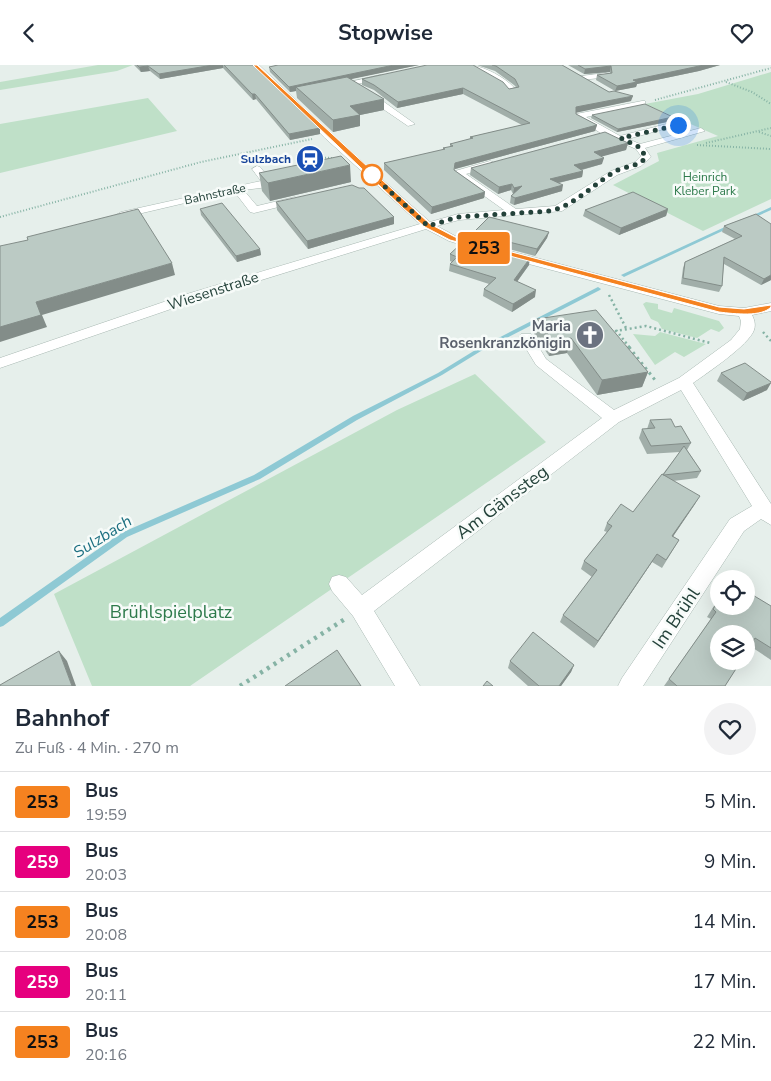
<!DOCTYPE html>
<html lang="de">
<head>
<meta charset="utf-8">
<style>
  body { margin:0; font-family:"Nunito Sans",sans-serif; background:#f2f2f3; color:#1f2937; height:100vh; display:flex; flex-direction:column; font-size:19px; white-space:nowrap }
  * { box-sizing:border-box; margin:0 }
  p { font-size:16px; color:#747a83 }
  .icon { flex:none; width:28px; height:28px; fill:none; stroke:currentColor; stroke-width:2; stroke-linecap:round; stroke-linejoin:round }
  .map { position:relative; height:621px; overflow:hidden }
  .panel { display:flex; flex-direction:column; background:#fff; flex:1 }
  .panel>* { flex:none }
  .badge { padding:0 10px; border-radius:4px; font-size:18px; line-height:32px }
  .buttons { position:absolute; left:710px; top:505px; display:grid; gap:10px }
  .buttons a { display:grid; place-items:center; width:45px; height:45px; border-radius:50%; background:#fff; box-shadow:0 5px 20px #0002; font-size:25px }
  .you { position:absolute; width:25px; height:25px; margin:-12px; border:4px solid #fff; border-radius:50%; background:#1a73e8; box-shadow:0 0 0 8px #1a73e833 }
  .map>.badge { position:absolute; translate:-50% -50%; box-shadow:0 0 0 2px #fff }
  .round { display:grid; place-items:center; flex:none; width:52px; height:52px; border-radius:26px; background:#f2f2f3 }
  .head { display:flex; align-items:center; justify-content:space-between; height:85px; padding:0 15px }
  h1 { font-size:24px; font-weight:700; line-height:38px }
  ul { padding:0; list-style:none }
  li { display:flex; align-items:center; gap:15px; height:60px; padding:0 15px; border-top:1px solid #e0e1e3 }
  li div { flex:1 }
  li b { display:block; font-size:19px }
  li em { font-style:normal }
  li .badge { min-width:55px; font-weight:700; text-align:center }
  header { display:flex; justify-content:space-between; align-items:center; height:65px; padding:0 15px; background:#fff; font-size:22px; font-weight:700 }
  .map>svg:first-child { display:block }
</style>
</head>
<body>
<header><svg class="icon" aria-label="back" viewBox="0 0 24 24"><path d="M15 5l-7 7 7 7"/></svg>Stopwise<svg class="icon" aria-label="heart" viewBox="0 0 24 24"><path d="M12 20l-8-8c-3-5 5-10 8-4 3-6 11-1 8 4z"/></svg></header>
<div class="map">
<svg width="771" height="621" viewBox="0 0 771 621">
  <rect width="100%" height="100%" fill="#e6efeb"/>
  <path fill="#bfe0c8" d="M98,0H133L117,6L0,25V17Z
    M771,7V134L703,166L613,120L659,96L657,88L718,71L645,39L698,29Z
    M148,33L177,66L0,108V59Z
    M646,237L658,239V244L672,248L674,243L719,256L724,263L719,267L711,264L697,273L662,264L658,257L651,254L643,239Z
    M660,267L706,279L684,292L675,287L655,300L633,269L655,271Z
    M475,309L546,377L190,621H92L54,529L397,345Z"/>
  <g fill="none" stroke-linecap="round" stroke-linejoin="round">
    <path fill="#8ec9d4" fill-rule="evenodd" d="M771,142V145L751,154L747,153Z
      M727,161H729L731,162L626,211L624,212L621,210Z
      M598,222L601,224L600,225L481,286L442,310L357,355L260,414L127,472L3,561L0,562V553L121,468L254,410L353,351L438,308L477,284Z"/>
    <defs>
      <path id="minor" d="M252,0H259L331,69L430,157L458,149L504,145L455,110V106L490,96L493,97V101L466,109L516,144L555,141L611,106L635,97L641,91L636,84L604,70L576,53V49L642,36H645V40L586,52L620,71L678,56L682,59L628,74L640,79L701,63L705,66L645,83L651,92L641,101L617,110L562,146L459,155L437,161L457,172L485,180L487,182L485,184L481,186L449,176L426,164L197,235L0,303V293L187,229L420,159L325,73Z
        M467,0C483,0 507,13 517,26L510,28L504,21Z
        M606,8L610,10L609,12L581,15L577,13L581,11Z
        M381,10L385,12L384,14L335,23L331,21Z
        M364,27H370L415,59L408,61L364,31Z
        M257,101L260,102L270,114L282,112L287,115L268,122L236,126L121,153L116,150L121,147L261,116L252,104Z
        M242,127L246,128L257,141L295,132L300,135L299,137L254,148L250,147L237,130Z
        M510,186L719,241L744,243L771,238V246L752,250C754,254 756,259 754,265C749,280 707,308 693,318L771,439V460L761,454L744,466L643,621H618L622,613L730,454L752,441L681,325L619,357L374,546L420,621H395L353,551L332,526L329,519L332,512L339,510L346,512L362,530L602,353L536,300L519,272L521,269H531L546,294L614,345L679,313L731,275L740,264L741,256L739,251L719,249L506,193L504,190Z"/>
    </defs>
    <use href="#minor" stroke="#a8b8b2" stroke-width="1"/>
    <path stroke="#86b3a5" stroke-width="2" stroke-dasharray="1 2" stroke-linecap="butt" d="M726,17L752,27L771,39
      M655,35L771,3
      M759,67L771,71
      M706,78L771,63
      M697,80L771,84
      M313,92L332,93
      M0,152L201,97L312,74"/>
    <path stroke="#86b3a5" stroke-width="2.5" stroke-dasharray="2 3" stroke-linecap="butt" d="M609,230L626,263
      M616,265L630,283
      M610,267L646,261L710,278
      M763,267L771,276"/>
    <path stroke="#86b3a5" stroke-width="3" stroke-dasharray="2.5 4" stroke-linecap="butt" d="M629,282L655,315"/>
    <path stroke="#86b3a5" stroke-width="4.5" stroke-dasharray="3 5" stroke-linecap="butt" d="M240,621L345,554"/>
    <use href="#minor" fill="#fff" fill-rule="evenodd"/>
  </g>
  <path fill="#a1aea9" d="M134,0H254L320,69L290,75L256,34L253,35L223,3L160,14L150,6L141,7Z
    M278,0H419L350,14L384,34V45L360,50V61L333,67L297,33L296,26L290,27L270,7L269,2Z
    M477,0H562L609,27L631,36L576,47V49L597,60L595,66L455,104L454,105L485,127L484,133L431,149L384,105V98L443,85V83L450,82V79L470,74V72L522,60L463,29L397,43L374,25L362,20V14L509,24L516,22L514,20L495,6Z
    M568,0H720L699,6L637,19L636,22L615,26L596,15L597,10L610,8V7L584,9Z
    M592,50L673,52L672,56L617,67L591,53Z
    M628,78L626,85L601,91L602,99L582,105L583,106L582,112L559,118L562,126L514,140L510,138L511,131L513,129L511,125L498,129L470,110L471,103Z
    M259,108L351,117L270,136L262,126Z
    M276,137L394,152V159L308,184L277,145Z
    M200,144L260,184L261,190L237,197L201,150Z
    M668,144L666,151L619,170L583,151L585,145Z
    M756,149L771,215L761,220L724,199L722,221L719,227L681,219L683,203L685,197L735,174L722,167L724,161Z
    M549,167L547,173L535,191L472,174L473,168Z
    M450,189L529,200L517,217L535,232L512,247L483,231L484,224L489,219L449,206L450,199L452,197L450,196Z
    M537,254L648,307L642,322L597,330L567,288L549,291L534,269Z
    M721,308L767,325L743,336L717,316Z
    M650,355L675,362L691,378L687,385L701,406L697,413L673,416L695,439L673,471L679,475L662,503L652,497L594,583L560,557L563,550L592,512L581,504L584,496L607,467L604,466L607,458L633,447L680,387L647,389L639,373L642,364H647Z
    M719,533V541H771V595L750,581L725,621H664L711,554L707,552Z
    M510,596L574,600L571,607L561,621H528L508,603Z"/>
  <path fill="#838d89" d="M213,0H223V3L160,14L159,9Z
    M394,0H419L299,25L296,22V26L290,27L289,22Z
    M704,0H720L699,6L637,19L636,22L615,26L617,21L633,15Z
    M148,1L150,6L141,7L139,2Z
    M611,1L610,7L584,9L585,4Z
    M463,23V29L397,43L398,37Z
    M252,29H255L256,34L253,35Z
    M633,31L631,36L575,48L576,42Z
    M384,34V45L360,50V61L333,67V55L350,41Z
    M673,52L672,56L617,67L618,64Z
    M597,60L595,66L455,104V98Z
    M320,63V69L290,75L289,69Z
    M628,78L626,85L593,94L594,87Z
    M604,93L602,99L573,107L574,100Z
    M350,100L351,117L270,136L268,118Z
    M583,106L582,112L549,120L550,114Z
    M512,119L511,125L498,129L499,122Z
    M563,120L562,126L514,140L515,133Z
    M522,121L513,130L514,123Z
    M485,127L484,133L431,149L432,142Z
    M668,144L666,151L619,170L621,163Z
    M394,152V159L308,184L307,176Z
    M549,167L547,173L535,191L537,184Z
    M260,184L261,190L237,197L236,191Z
    M530,193L529,200L513,222L514,215Z
    M172,198L175,210L42,250L47,262L0,277V262L36,237Z
    M771,210V215L761,220L764,214Z
    M536,225L535,232L512,247L513,239Z
    M571,273L567,288L549,291L553,276Z
    M648,307L642,322L597,330L602,315Z
    M771,318L767,325L743,336L747,328Z
    M700,431L695,439L668,479L672,471Z
    M657,489L652,497L594,583L598,576Z
    M59,586L67,596L76,621H72Z
    M574,600L571,607L561,621H559Z"/>
  <path fill="#bbcac4" stroke="#838d89" d="M137,0H213L159,9L148,1L139,2Z
    M224,0H254L320,63L289,69L255,29H252Z
    M278,0H394L289,22L269,2Z
    M427,0H473L503,17L509,24L519,22L515,14L496,1L492,0H562L609,27L614,26L633,31L576,42V49L597,60L455,98L454,105L485,127L432,142L384,98L445,84L443,83L453,81L450,79L473,73L470,72L530,58L463,23L398,37L374,20L362,14Z
    M578,0H704L633,15L637,17L617,21L597,10L612,8L611,1L585,4Z
    M347,12L384,34L350,41L360,50L333,55L296,22Z
    M645,39L673,52L618,64L592,50Z
    M605,67L628,78L594,87L604,93L574,100L583,106L550,114L563,120L515,133L511,131L522,121L514,123L512,119L499,122L471,103Z
    M341,91L350,100L268,118L259,108Z
    M352,120L359,123H364L394,152L307,176L276,137Z
    M633,127L668,144L621,163L585,145Z
    M222,138L260,184L236,191L200,144Z
    M138,144L172,198L36,237L41,250L0,262V181L28,175L27,172Z
    M756,149L771,159V210L764,214L724,192L722,221L683,213L685,197L742,171L724,161Z
    M489,152L549,167L537,184L473,168Z
    M465,175L530,193L514,215L536,225L513,239L484,224L496,213L450,199L457,192L450,189Z
    M596,245L648,307L602,315L571,273L553,276L537,254Z
    M745,298L771,317V318L747,328L721,308Z
    M671,354L675,362L681,361L691,378L651,381L642,364L655,363L650,355Z
    M684,381L701,406L664,410H663Z
    M662,409L700,431L672,471L679,475L666,495L657,489L598,576L563,550L597,505L584,496L612,461L607,458L621,439L633,447Z
    M746,526L771,541V583L755,573L746,587V569H719V596H741L725,621H677L669,614L716,547L713,544L719,535V541H746Z
    M533,567L574,600L559,621H539L510,596Z
    M337,585L361,621H285Z
    M59,586L72,621H0V620Z
    M487,616L493,621H483Z"/>
  <path fill="#f58220" stroke="#fff" d="M253,0H257L430,159L455,172L719,242L744,244L771,240V242C762,252 735,249 719,247L450,175L425,162L403,143Z"/>
  <g fill="none" stroke-linecap="round" stroke-linejoin="round">
    <path stroke="#24423a" stroke-width="5" stroke-dasharray="0 9" d="M372,110L428,161L458,152L550,146C576,140 595,117 618,105C628,101 640,101 646,92L639,82L621,73L678,60"/>
  </g>
  <defs>
    <symbol id="station-disc" viewBox="-11 -11 22 22"><circle r="9.5" fill="#1a4fb4" stroke="#f7fbf9"/><path d="M-3-6H3Q5-6 5-4V2Q5 4 3 4L4.5 6H3L1.5 4h-3L-3 6H-4.5L-3 4Q-5 4-5 2V-4Q-5-6-3-6ZM-3.5-4v3h7v-3ZM-3.5 1v1.5H-2V1ZM2 1v1.5H3.5V1Z" fill="#fff"/></symbol>
    <symbol id="church-disc" viewBox="-11 -11 22 22"><circle r="9.5" fill="#6b7280" stroke="#f7fbf9"/><path d="M-1.2-6h2.4v3.5h3.3v2.4h-3.3V6h-2.4V-.1h-3.3v-2.4h3.3Z" fill="#fff"/></symbol>
  </defs>
  <g fill-rule="evenodd">
    <use href="#station-disc" x="294" y="78" width="32" height="32"/>
    <use href="#church-disc" x="574" y="254" width="32" height="32"/>
  </g>
  <circle fill="#fff" stroke="#f58220" stroke-width="2.5" cx="372" cy="110" r="10"/>
  <g text-anchor="middle" stroke-width="5" stroke-linejoin="round" paint-order="stroke">
    <g font-size="12" font-weight="bold" fill="#164399" stroke="#f7fbf9" text-anchor="end">
      <text x="291" y="98">Sulzbach</text>
    </g>
    <g font-size="12" fill="#2d7a4b" stroke="#f7fbf9">
      <text x="705" y="116">Heinrich<tspan x="705" dy="14">Kleber Park</tspan></text>
    </g>
    <g font-size="12" fill="#24423a" stroke="#f7fbf9">
      <text transform="translate(215 129) rotate(-12)" y="4">Bahnstraße</text>
    </g>
    <g font-size="15" fill="#24423a" stroke="#f7fbf9">
      <text transform="translate(213 226) rotate(-18)" y="5">Wiesenstraße</text>
    </g>
    <g font-size="15" font-weight="bold" fill="#5b616d" stroke="#f7fbf9" text-anchor="end">
      <text x="571" y="266">Maria<tspan x="571" dy="17">Rosenkranzkönigin</tspan></text>
    </g>
    <g font-size="16" font-style="italic" fill="#1c6f80" stroke="#f7fbf9">
      <text transform="translate(102 471) rotate(-32)" y="6">Sulzbach</text>
    </g>
    <g font-size="18" fill="#24423a" stroke="#f7fbf9">
      <text transform="translate(502 437) rotate(-37)" y="6">Am Gänssteg</text>
      <text transform="translate(676 553) rotate(-56)" y="6">Im Brühl</text>
    </g>
    <g font-size="18" fill="#2d7a4b" stroke="#f7fbf9">
      <text x="171" y="553">Brühlspielplatz</text>
    </g>
  </g>
</svg>
<div class="buttons">
<a><svg class="icon" aria-label="locate" viewBox="0 0 24 24"><circle cx="12" cy="12" r="6"/><path d="M12 2v4M12 18v4M2 12h4M18 12h4"/></svg></a>
<a><svg class="icon" aria-label="layers" viewBox="0 0 24 24"><path d="M12 4l9 5-9 5-9-5zM3 14l9 5 9-5"/></svg></a>
</div>
<div class="you" style="left:678px;top:60px"></div>
<b class="badge" style="left:484px;top:183px;background:#f58220;color:#111">253</b>
</div>
<section class="panel">
<div class="head"><div><h1>Bahnhof</h1><p>Zu Fuß · 4 Min. · 270 m</p></div><a class="round"><svg class="icon" aria-label="heart" viewBox="0 0 24 24"><path d="M12 20l-8-8c-3-5 5-10 8-4 3-6 11-1 8 4z"/></svg></a></div>
<ul>
<li><span class="badge" style="background:#f58220;color:#111">253</span><div><b>Bus</b><p>19:59</p></div><em>5 Min.</em></li>
<li><span class="badge" style="background:#e6007e;color:#fff">259</span><div><b>Bus</b><p>20:03</p></div><em>9 Min.</em></li>
<li><span class="badge" style="background:#f58220;color:#111">253</span><div><b>Bus</b><p>20:08</p></div><em>14 Min.</em></li>
<li><span class="badge" style="background:#e6007e;color:#fff">259</span><div><b>Bus</b><p>20:11</p></div><em>17 Min.</em></li>
<li><span class="badge" style="background:#f58220;color:#111">253</span><div><b>Bus</b><p>20:16</p></div><em>22 Min.</em></li>
</ul>
</section>
</body>
</html>
